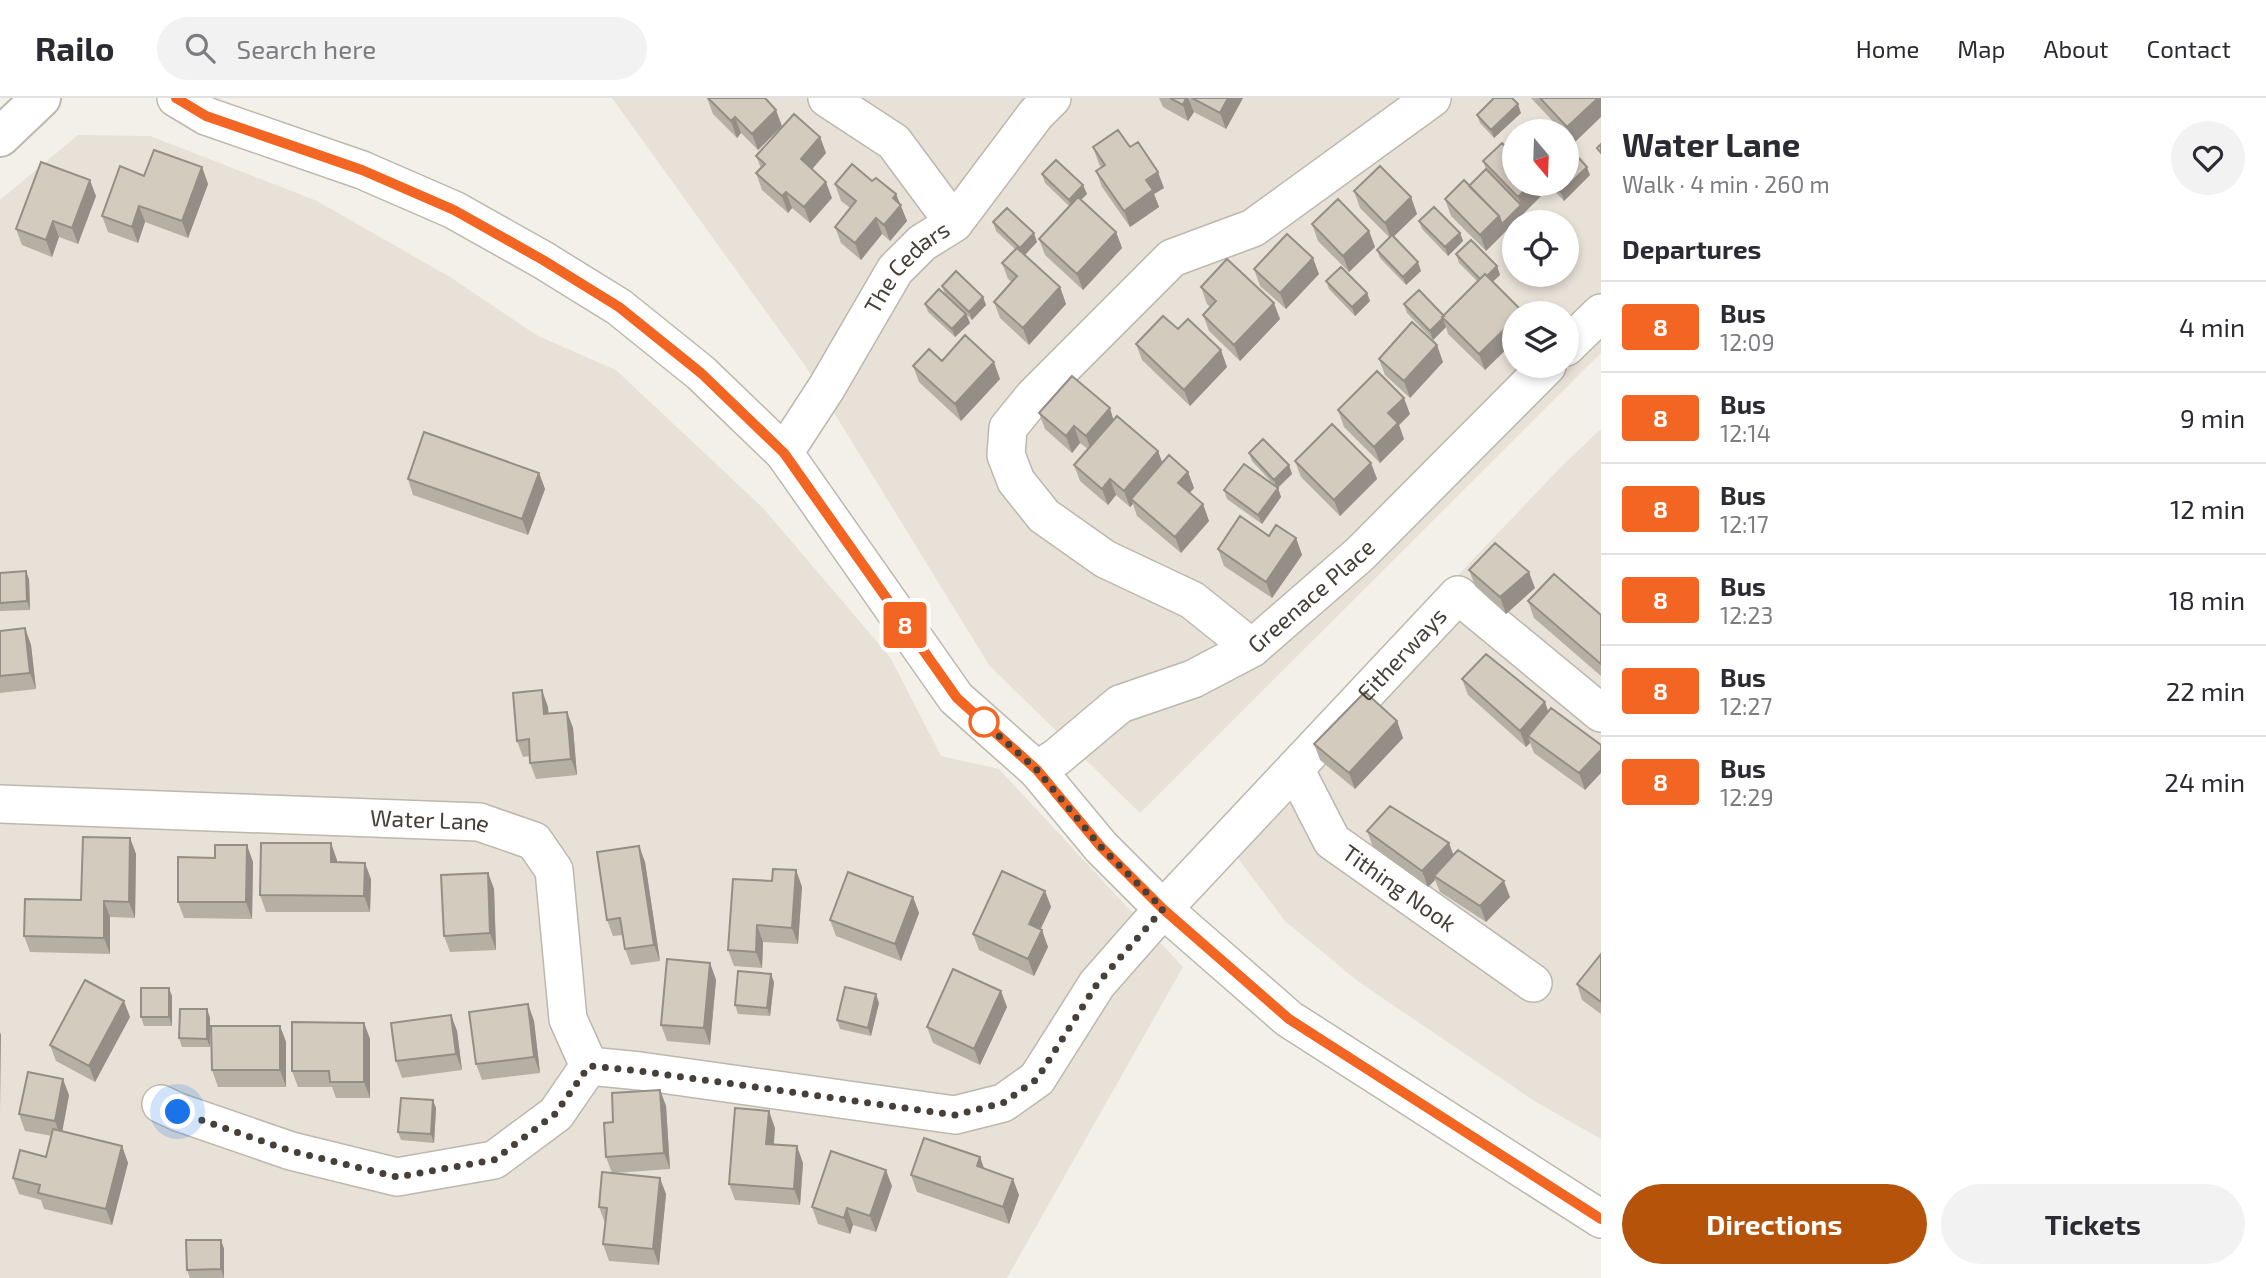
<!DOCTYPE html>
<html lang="en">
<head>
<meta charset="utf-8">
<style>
  body { margin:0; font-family:"Exo 2",sans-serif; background:#f2f2f3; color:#2b2b33; height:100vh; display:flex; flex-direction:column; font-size:26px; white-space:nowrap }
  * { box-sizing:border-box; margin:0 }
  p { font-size:23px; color:#7c7c81 }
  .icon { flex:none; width:38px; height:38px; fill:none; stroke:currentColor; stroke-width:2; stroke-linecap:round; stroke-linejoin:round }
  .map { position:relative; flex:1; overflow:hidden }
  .panel { display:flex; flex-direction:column; background:#fff; width:665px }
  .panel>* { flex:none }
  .badge { padding:0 14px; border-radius:5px; font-size:24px; line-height:46px }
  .needle { width:46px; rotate:161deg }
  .buttons { position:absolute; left:1502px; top:21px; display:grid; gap:14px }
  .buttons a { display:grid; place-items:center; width:77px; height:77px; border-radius:50%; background:#fff; box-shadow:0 4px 10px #0003; font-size:35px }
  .you { position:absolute; width:35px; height:35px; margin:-18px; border:5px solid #fff; border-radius:50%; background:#1a73e8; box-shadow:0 0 0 10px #1a73e833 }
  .map>.badge { position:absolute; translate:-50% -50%; box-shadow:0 0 0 4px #fff }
  h2 { padding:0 21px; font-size:26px; line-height:63px }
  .round { display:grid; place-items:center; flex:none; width:74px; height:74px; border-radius:37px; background:#f2f2f3 }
  .overview { display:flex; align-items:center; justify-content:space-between; height:119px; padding:0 21px }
  h1 { font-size:33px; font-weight:700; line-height:52px }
  .action { display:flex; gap:14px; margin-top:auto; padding:14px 21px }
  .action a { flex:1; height:80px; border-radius:42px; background:#b45309; color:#fff; font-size:28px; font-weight:700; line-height:80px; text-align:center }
  .action a+a { background:#f2f2f3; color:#2b2b33 }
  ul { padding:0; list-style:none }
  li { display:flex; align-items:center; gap:21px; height:91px; padding:0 21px; border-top:2px solid #e1e1e2 }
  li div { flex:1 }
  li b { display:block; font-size:26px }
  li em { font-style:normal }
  li .badge { min-width:77px; font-weight:700; text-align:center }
  header { display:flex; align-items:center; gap:42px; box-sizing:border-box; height:98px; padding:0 35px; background:#fff; border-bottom:2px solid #e1e1e2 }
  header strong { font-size:33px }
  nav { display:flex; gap:38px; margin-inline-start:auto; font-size:24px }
  .search { width:490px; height:63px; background:#f2f2f3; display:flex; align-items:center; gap:18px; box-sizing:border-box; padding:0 24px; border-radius:38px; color:#7c7c81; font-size:26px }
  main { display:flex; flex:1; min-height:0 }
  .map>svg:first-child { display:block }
</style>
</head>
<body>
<header>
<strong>Railo</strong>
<div class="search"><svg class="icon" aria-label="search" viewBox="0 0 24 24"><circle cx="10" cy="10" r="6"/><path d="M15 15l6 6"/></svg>Search here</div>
<nav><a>Home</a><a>Map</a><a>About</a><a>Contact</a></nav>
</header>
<main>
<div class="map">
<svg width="1601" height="1180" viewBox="0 0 1601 1180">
  <rect width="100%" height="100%" fill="#f3f0e9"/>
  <path fill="#e7e1d7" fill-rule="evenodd" d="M612,0H1601V255L1140,715L989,567L806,269ZM1514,33H1566V86H1514ZM1514,124H1566V177H1514ZM1514,215H1566V268H1514Z
    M78,37L150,38L317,103L450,179L538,238L616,272L763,410L890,559L941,658L999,671L1183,869L1007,1180H0V102Z
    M1601,331V1041L1536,1004L1359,884L1285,823L1216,731L1562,368Z"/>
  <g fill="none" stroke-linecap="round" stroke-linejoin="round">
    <defs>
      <g id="minor">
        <path d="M176,0L206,18L362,72L454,112L543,162L619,209L701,275L784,355L956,600L1037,672L1101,749L1163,811L1289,921L1601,1121"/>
        <path d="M827,0L894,44L954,125"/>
        <path d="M1566,249L1601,215"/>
        <path id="s1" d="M784,355L827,289L895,172L922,145L954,125L1036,16L1052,0"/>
        <path d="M1252,550L1192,502L1105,461L1044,418L1016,383L1006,357L1008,330L1034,298L1172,160L1253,130L1432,0"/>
        <path id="s2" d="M1295,671L1332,743L1533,885"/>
        <path id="s3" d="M1037,672L1057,659L1120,606L1193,581L1252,550L1360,456L1547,268"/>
        <path id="s4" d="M0,706L479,724L534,743L554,772L568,921L589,968"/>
        <path id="s5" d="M589,968L640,973L955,1017L1003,1005L1037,981L1097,886L1163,811L1458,497L1601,615"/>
        <path d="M161,1006L178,1014L291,1053L397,1079L494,1062L556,1016L589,968"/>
      </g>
      <path id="tertiary" d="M0,39L41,0"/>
    </defs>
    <use href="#minor" stroke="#beb7ac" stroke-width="40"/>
    <use href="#tertiary" stroke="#beb7ac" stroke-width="42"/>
    <use href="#minor" stroke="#fff" stroke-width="37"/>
    <use href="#tertiary" stroke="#fff" stroke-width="38"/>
  </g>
  <path fill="#b6afa4" d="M707,0L782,28L758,52L741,35L737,40L713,16Z
    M1159,0H1243L1226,31L1194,14L1188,23L1163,9Z
    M1531,0H1601L1573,46L1566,38V33H1562Z
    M1521,15L1494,40L1480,25L1477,17Z
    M820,39L826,55L812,71L832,100L810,125L792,110L788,115L762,92L756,75L761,70L756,58Z
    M1093,49H1130L1164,90L1154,96L1159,109L1130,129L1102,89L1096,73L1101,69L1099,66Z
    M1483,63L1543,96L1486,153L1451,118L1445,101L1469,88L1486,71Z
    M202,69L208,86L188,140L145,124L138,145L108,134L102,118L144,78Z
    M1042,76L1083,87L1087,96L1081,101L1116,134L1122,150L1083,192L1045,157L1039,141L1069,108L1045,85Z
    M1590,77L1564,103L1548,86H1566Z
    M872,83L896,96L907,123L890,143L882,136L861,162L841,145L835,129L850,110L841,103L835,86Z
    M1354,93L1411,99L1417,116L1393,139L1421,173L1406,187L1380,160L1377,152L1390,140L1360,110Z
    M96,98L78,146L59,139L52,159L22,147L16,131Z
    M1419,123L1460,135L1463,143L1448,158L1422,131Z
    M993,124L1037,144L1025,157L1060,189L1066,206L1029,247L1000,220L994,204L1012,184L1008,181L1002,165L1015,151L996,133Z
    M1312,126L1369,133L1375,149L1349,174L1318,143Z
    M1456,156L1497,168L1500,177L1492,184L1522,213L1523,215H1514L1485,272L1448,236L1446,229L1433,242L1407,215L1404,206L1444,218L1478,184L1459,165Z
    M1254,171L1319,176L1286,211L1260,188Z
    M1326,183L1367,195L1370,203L1355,218L1329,191Z
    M942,188L983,199L986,207L972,222L967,217L970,225L955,239L928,214L925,206L945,196Z
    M1201,189L1280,221L1240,263L1209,233L1203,217L1210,209L1207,206Z
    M1178,231L1227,269L1190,308L1142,262L1136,246Z
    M1379,261L1443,264L1410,300L1385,277Z
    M942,263L1000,281L961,323L919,284L913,268Z
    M1338,312L1410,316L1399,327L1404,341L1380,365L1344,329Z
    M1039,315L1114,321L1158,353L1162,365L1188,374L1194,390L1190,395L1203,406L1209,423L1181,455L1137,418L1133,406L1130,409L1116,397L1108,407L1080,383L1074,367L1088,351L1080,345L1072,355L1045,331Z
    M1249,355L1289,367L1292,376L1278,390L1281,399L1262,426L1227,401L1224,392L1276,389L1252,363Z
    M1295,363L1371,365L1377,381L1340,418L1301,379Z
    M539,375L545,391L528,437L413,397L408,381Z
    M1296,440L1302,457L1272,500L1224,468L1218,451Z
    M1469,472L1535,490L1506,516L1475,488Z
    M0,475L29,481L30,512L0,513Z
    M1528,503L1601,517V578L1534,520Z
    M25,530L31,547L36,591L0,595V533Z
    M1462,581L1548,613L1601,647L1585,692L1534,655L1530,645L1526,649L1468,597Z
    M548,609V615L567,614L573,630L577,677L536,681L530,665V658L523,659L517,643Z
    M1397,623L1403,640L1355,691L1320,662L1314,646Z
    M1367,733L1453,757L1510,799L1486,824L1440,794L1435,782L1428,789L1373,749Z
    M130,740L136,756L135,820L110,819V856L30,854L24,838L81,802Z
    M331,745L337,764L371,781L370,814H266L260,797Z
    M639,748L645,764L660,863L631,867L625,851L623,837L613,838L607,822Z
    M253,764L252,821L184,820L178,804Z
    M796,772L802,789L798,846L763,844L762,870L734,868L728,852L772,783Z
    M488,775L494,791L496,852L450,854L444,838Z
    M1045,793L1051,809L1040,832L1048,849L1034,878L979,852L973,836Z
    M913,799L919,815L901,863L836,838L830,822Z
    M1601,856V916L1582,902L1577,886Z
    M710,865L716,882L710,947L667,943L661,927Z
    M774,884L770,918L738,916L735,907Z
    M172,898V928H144L141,919Z
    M879,905L871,938L840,931L837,922Z
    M528,906L534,923L540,975L482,982L476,966Z
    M1007,909L980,967L933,945L927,929Z
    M207,911L210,920V949H182L179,940Z
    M451,917L457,933L462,972L402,980L396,963Z
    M130,919L95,984L56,963L50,947Z
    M364,925L370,941V1000H336L332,989H298L292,973Z
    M280,928L286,944V989H218L212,972Z
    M660,992L666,1008L670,1071L615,1075L666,1096L659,1167L609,1163L603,1146L605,1125L599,1109L612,1075L606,1059Z
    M69,997L62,1034L122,1048L128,1065L112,1127L44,1111L41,1102L19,1096L13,1080L46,1059L52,1038L25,1033L19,1016Z
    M436,1010L434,1045L401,1042L398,1034Z
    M775,1030L774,1046L803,1065L800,1107L735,1102L729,1086Z
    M980,1059L984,1071L1019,1097L1009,1126L917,1094L911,1077Z
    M892,1088L876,1134L853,1127L850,1136L818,1126L812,1109Z
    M221,1142L224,1151V1180H190L187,1172Z"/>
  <path fill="#948e86" d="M1186,0H1188L1194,14L1188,23L1183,7Z
    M1228,0H1243L1226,31L1220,15Z
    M1598,0H1601V19L1573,46L1567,29Z
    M1518,6L1521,15L1494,40L1491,32Z
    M776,12L782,28L758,52L752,36Z
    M735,19L741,35L737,40L731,23Z
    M820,39L826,55L807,77L801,61Z
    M202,69L208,86L188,140L182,123Z
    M1587,69L1590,77L1564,103L1561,94Z
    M1158,74L1164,90L1154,96L1159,109L1130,129L1124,113L1146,82Z
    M90,82L96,98L78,146L72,130Z
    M826,84L832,100L810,125L804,109Z
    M1531,86H1539L1543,96L1505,134L1502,126L1521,107L1518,99Z
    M1083,87L1087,96L1072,111L1069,102Z
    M786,94L792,110L788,115L782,98Z
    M896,96L907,123L890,143L884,127L893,100Z
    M1411,99L1417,116L1391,141L1385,125Z
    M139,108L145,124L138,145L132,129Z
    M1499,118L1505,134L1486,153L1480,137Z
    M876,120L882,136L861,162L855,145Z
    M53,123L59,139L52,159L46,142Z
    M1369,133L1375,149L1349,174L1343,158Z
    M1116,134L1122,150L1083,192L1077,176Z
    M1034,135L1037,144L1023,159L1020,150Z
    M1460,135L1463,143L1448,158L1445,149Z
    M1313,160L1319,176L1286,211L1280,195Z
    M1418,164L1421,173L1406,187L1403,179Z
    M1497,168L1500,177L1485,191L1482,183Z
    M1060,189L1066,206L1029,247L1023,230Z
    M1367,195L1370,203L1355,218L1352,209Z
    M983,199L986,207L972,222L969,214Z
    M1274,205L1280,221L1240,263L1234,247Z
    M966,216L970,225L955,239L952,231Z
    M1443,221L1446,229L1433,242L1430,233Z
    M1514,222V244L1485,272L1479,256Z
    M1437,247L1443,264L1410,300L1404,283Z
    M1221,252L1227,269L1190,308L1184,292Z
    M994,264L1000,281L961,323L955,306Z
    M1404,300L1410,316L1399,327L1404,341L1380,365L1374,349L1388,315Z
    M1110,310L1115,327L1092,355L1086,338Z
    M1074,328L1080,345L1072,355L1066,338Z
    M1158,353L1164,369L1131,401L1133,406L1130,409L1124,393Z
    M1371,365L1377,381L1340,418L1334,402Z
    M1289,367L1292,376L1277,390L1274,382Z
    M1188,374L1194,390L1184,401L1178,385Z
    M539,375L545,391L528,437L522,421Z
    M1110,381L1116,397L1108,407L1102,391Z
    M1278,390L1281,399L1262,426L1258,417Z
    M1203,406L1209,423L1181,455L1175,439Z
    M1296,440L1302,457L1272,500L1266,484Z
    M26,473L29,481L30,512L27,503Z
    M1529,474L1535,490L1506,516L1500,499Z
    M25,530L31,547L36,591L30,575Z
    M542,592L548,609L550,632L544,616Z
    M1545,604L1551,621L1528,638L1530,645L1526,649L1520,633Z
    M567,614L573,630L577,677L571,661Z
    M1397,623L1403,640L1355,691L1349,675Z
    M1601,652V675L1585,692L1579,675Z
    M130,740L136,756L135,820L129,804Z
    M331,745L337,762L336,781L331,764Z
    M1449,745L1455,761L1434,778L1435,782L1428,789L1422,773Z
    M247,747L253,764L252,821L246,804Z
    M639,748L645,764L660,863L654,847Z
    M365,765L371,781L370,814L364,798Z
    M796,772L802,789L798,846L792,830Z
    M488,775L494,791L496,852L490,835Z
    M1504,783L1510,799L1486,824L1480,808Z
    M1045,793L1051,809L1035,843L1029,826Z
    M913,799L919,815L901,863L895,846Z
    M104,803L110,819V856L104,840Z
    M757,827L763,844L762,870L756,854Z
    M1042,832L1048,849L1034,878L1028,861Z
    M710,865L716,882L710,947L704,930Z
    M771,876L774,884L770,918L767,910Z
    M169,890L172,898V928L169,919Z
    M1001,893L1007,909L980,967L974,951Z
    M876,896L879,905L871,938L868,930Z
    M124,903L130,919L95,984L89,968Z
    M528,906L534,923L540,975L534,959Z
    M207,911L210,920V949L207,941Z
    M451,917L457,933L462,972L456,956Z
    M364,925L370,941V1000L364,984Z
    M280,928L286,944V989L280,972Z
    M0,934L1,937L0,1011Z
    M63,981L69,997L61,1040L55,1023Z
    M660,992L666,1008L670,1071L664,1055Z
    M433,1002L436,1010L434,1045L431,1036Z
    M769,1013L775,1030L772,1062L766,1046Z
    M122,1048L128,1065L112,1127L106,1111Z
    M797,1048L803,1065L800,1107L794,1091Z
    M980,1059L986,1076L977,1068Z
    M886,1072L892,1088L876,1134L870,1118Z
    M660,1080L666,1096L659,1167L653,1151Z
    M1013,1081L1019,1097L1009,1126L1003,1109Z
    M847,1110L853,1127L850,1136L844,1120Z
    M221,1142L224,1151V1180L221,1171Z"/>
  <path fill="#d4cbbf" stroke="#948e86" stroke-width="2" d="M708,0H765L776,12L752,36L735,19L731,23Z
    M1170,0H1186L1183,7Z
    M1192,0H1228L1220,15Z
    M1494,0H1512L1518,6L1491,32L1477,17Z
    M1540,0H1598L1567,29Z
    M794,16L820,39L801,61L826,84L804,109L786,94L782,98L756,75L765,66L756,58Z
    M1118,32L1130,49L1138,44L1158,74L1146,82L1153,92L1124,113L1096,73L1105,67L1093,49Z
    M1502,45L1514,56V86H1531L1518,99L1483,63Z
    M1566,46L1587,69L1561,94L1553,86H1566Z
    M1601,46V55L1597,50Z
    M154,52L202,69L182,123L139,108L132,129L102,118L120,68L144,78Z
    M1056,62L1083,87L1069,102L1042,76Z
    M41,64L90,82L72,130L53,123L46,142L16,131Z
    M852,66L872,83L876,80L896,96L893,100L901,107L884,127L876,120L855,145L835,129L856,103L835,86Z
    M1380,68L1411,99L1385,125L1354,93Z
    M1486,71L1521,107L1502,126L1499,118L1469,88Z
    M1464,82L1499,118L1480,137L1445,101Z
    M1078,99L1116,134L1077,176L1039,141Z
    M1338,101L1369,133L1343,158L1312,126Z
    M1434,109L1460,135L1445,149L1419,123Z
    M1007,110L1034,135L1020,150L993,124Z
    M1287,136L1313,160L1280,195L1254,171Z
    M1392,137L1418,164L1403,179L1377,152Z
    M1471,142L1497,168L1487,178L1485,176L1480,181L1456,156Z
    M1017,150L1060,189L1023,230L994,204L1017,178L1002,165Z
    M1227,161L1274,205L1234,247L1203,217L1216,203L1201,189Z
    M1341,169L1367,195L1352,209L1326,183Z
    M956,173L983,199L969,214L942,188Z
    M1485,176L1522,213L1520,215H1514V222L1479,256L1442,219Z
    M939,191L966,216L952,231L925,206Z
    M1419,192L1444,218L1442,219L1443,220L1430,233L1404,206Z
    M1163,218L1178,231L1188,221L1221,252L1184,292L1136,246Z
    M1412,224L1437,247L1404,283L1379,261Z
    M965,237L994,264L955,306L913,268L929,251L942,263Z
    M1377,273L1404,300L1388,315L1398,325L1374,349L1338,312Z
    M1072,278L1110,310L1086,338L1074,328L1066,338L1039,315Z
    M1117,318L1158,353L1124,393L1110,381L1102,391L1074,367Z
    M1332,326L1371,365L1334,402L1295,363Z
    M424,334L539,375L522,421L408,381Z
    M1263,341L1289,367L1274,382L1249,355Z
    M1169,357L1188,374L1178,385L1203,406L1175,439L1131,401Z
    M1244,366L1278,390L1258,417L1224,392Z
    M1240,418L1269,438L1276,427L1296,440L1266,484L1218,451Z
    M1495,445L1529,474L1500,499L1469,472Z
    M26,473L27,503L0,505V475Z
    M1554,476L1601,517V566L1528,503Z
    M25,530L30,575L0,578V533Z
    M1486,556L1545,604L1520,633L1462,581Z
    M542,592L544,616L567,614L571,661L530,665L529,641L517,643L513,595Z
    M1365,594L1397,623L1349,675L1314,646Z
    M1551,610L1601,647V652L1579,675L1528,638Z
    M1390,708L1449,745L1422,773L1367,733Z
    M83,739L130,740L129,804L104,803V840L24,838L25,801L81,802Z
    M261,745H331V764L365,765L364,798L260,797Z
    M215,747H247L246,804H178V759L215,760Z
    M639,748L654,847L625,851L620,820L607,822L597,754Z
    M1458,752L1504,783L1480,808L1434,778Z
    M773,771L796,772L792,830L757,827L756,854L728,852L733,781L772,783Z
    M1002,773L1045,793L1029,826L1042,832L1028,861L973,836Z
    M848,774L913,799L895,846L830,822Z
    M488,775L490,835L444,838L441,777Z
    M1601,856V904L1577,886Z
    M667,861L710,865L704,930L661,927Z
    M953,871L1001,893L974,951L927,929Z
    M738,873L771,876L767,910L735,907Z
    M85,882L124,903L89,968L50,947Z
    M845,889L876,896L868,930L837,922Z
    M141,890H169V919H141Z
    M528,906L534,959L476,966L469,914Z
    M180,911H207V941L179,940Z
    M451,917L456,956L396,963L391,925Z
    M292,924L364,925V984H330L329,973H292Z
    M211,928H280V972H212Z
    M28,974L63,981L55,1023L19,1016Z
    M660,992L664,1055L606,1059L604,1025L613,1024L612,995Z
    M401,1000L433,1002L431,1036L398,1034Z
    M735,1010L769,1013L766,1046L797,1048L794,1091L729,1086Z
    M53,1031L122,1048L106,1111L38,1095L40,1087L13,1080L20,1052L46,1059Z
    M924,1040L980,1059L977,1068L1013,1081L1003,1109L911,1077Z
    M831,1053L886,1072L870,1118L847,1110L844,1120L812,1109Z
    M602,1074L660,1080L653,1151L603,1146L607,1110L599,1109Z
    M186,1142H221V1171L187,1172Z"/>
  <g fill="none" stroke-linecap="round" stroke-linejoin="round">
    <defs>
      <path id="line" d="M176,0L206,18L362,72L454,112L543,162L619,209L701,275L784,355L957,600L1037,672L1101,749L1163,811L1289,921L1601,1121"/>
    </defs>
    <use href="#line" stroke="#fff" stroke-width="16"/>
    <use href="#line" stroke="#f26522" stroke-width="10"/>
    <path stroke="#464038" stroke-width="7" stroke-dasharray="0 12.6" d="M178,1014L291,1053L397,1079L494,1062L555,1016L589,968L640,973L955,1017L1003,1005L1037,981L1097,886L1163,811L1101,749L1037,672L977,618L984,624"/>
  </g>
  <circle fill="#fff" stroke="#f26522" stroke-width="3.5" cx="984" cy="624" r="14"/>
  <g text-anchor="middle" stroke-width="7" stroke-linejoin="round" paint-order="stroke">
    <g font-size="23" fill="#464038" stroke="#fff">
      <text dy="8" stroke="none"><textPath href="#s1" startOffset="224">The Cedars</textPath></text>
      <text dy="8" stroke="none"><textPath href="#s3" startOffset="329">Greenace Place</textPath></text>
      <text dy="8" stroke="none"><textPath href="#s5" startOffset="1022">Eitherways</textPath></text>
      <text dy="8" stroke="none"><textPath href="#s4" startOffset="430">Water Lane</textPath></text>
      <text dy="8" stroke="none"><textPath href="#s2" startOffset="163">Tithing Nook</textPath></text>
    </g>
  </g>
</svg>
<div class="buttons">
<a><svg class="needle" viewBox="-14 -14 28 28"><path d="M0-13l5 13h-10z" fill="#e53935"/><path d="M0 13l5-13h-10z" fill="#7c7c81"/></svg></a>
<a><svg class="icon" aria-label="locate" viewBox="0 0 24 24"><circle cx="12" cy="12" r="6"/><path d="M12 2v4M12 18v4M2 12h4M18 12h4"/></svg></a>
<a><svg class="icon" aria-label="layers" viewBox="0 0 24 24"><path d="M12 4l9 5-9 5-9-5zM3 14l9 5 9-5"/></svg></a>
</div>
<div class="you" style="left:178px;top:1014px"></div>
<b class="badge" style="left:905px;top:527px;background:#f26522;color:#fff">8</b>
</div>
<section class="panel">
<div class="overview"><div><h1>Water Lane</h1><p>Walk · 4 min · 260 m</p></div><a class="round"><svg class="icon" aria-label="heart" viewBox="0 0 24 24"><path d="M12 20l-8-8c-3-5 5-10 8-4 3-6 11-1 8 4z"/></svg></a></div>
<h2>Departures</h2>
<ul>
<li><span class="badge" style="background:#f26522;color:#fff">8</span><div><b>Bus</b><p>12:09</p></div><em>4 min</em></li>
<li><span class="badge" style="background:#f26522;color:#fff">8</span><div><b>Bus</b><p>12:14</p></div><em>9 min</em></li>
<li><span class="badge" style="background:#f26522;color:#fff">8</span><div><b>Bus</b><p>12:17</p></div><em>12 min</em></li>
<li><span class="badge" style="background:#f26522;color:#fff">8</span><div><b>Bus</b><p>12:23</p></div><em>18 min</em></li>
<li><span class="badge" style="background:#f26522;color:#fff">8</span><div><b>Bus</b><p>12:27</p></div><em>22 min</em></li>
<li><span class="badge" style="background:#f26522;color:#fff">8</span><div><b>Bus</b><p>12:29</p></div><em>24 min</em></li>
</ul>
<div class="action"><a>Directions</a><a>Tickets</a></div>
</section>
</main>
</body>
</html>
